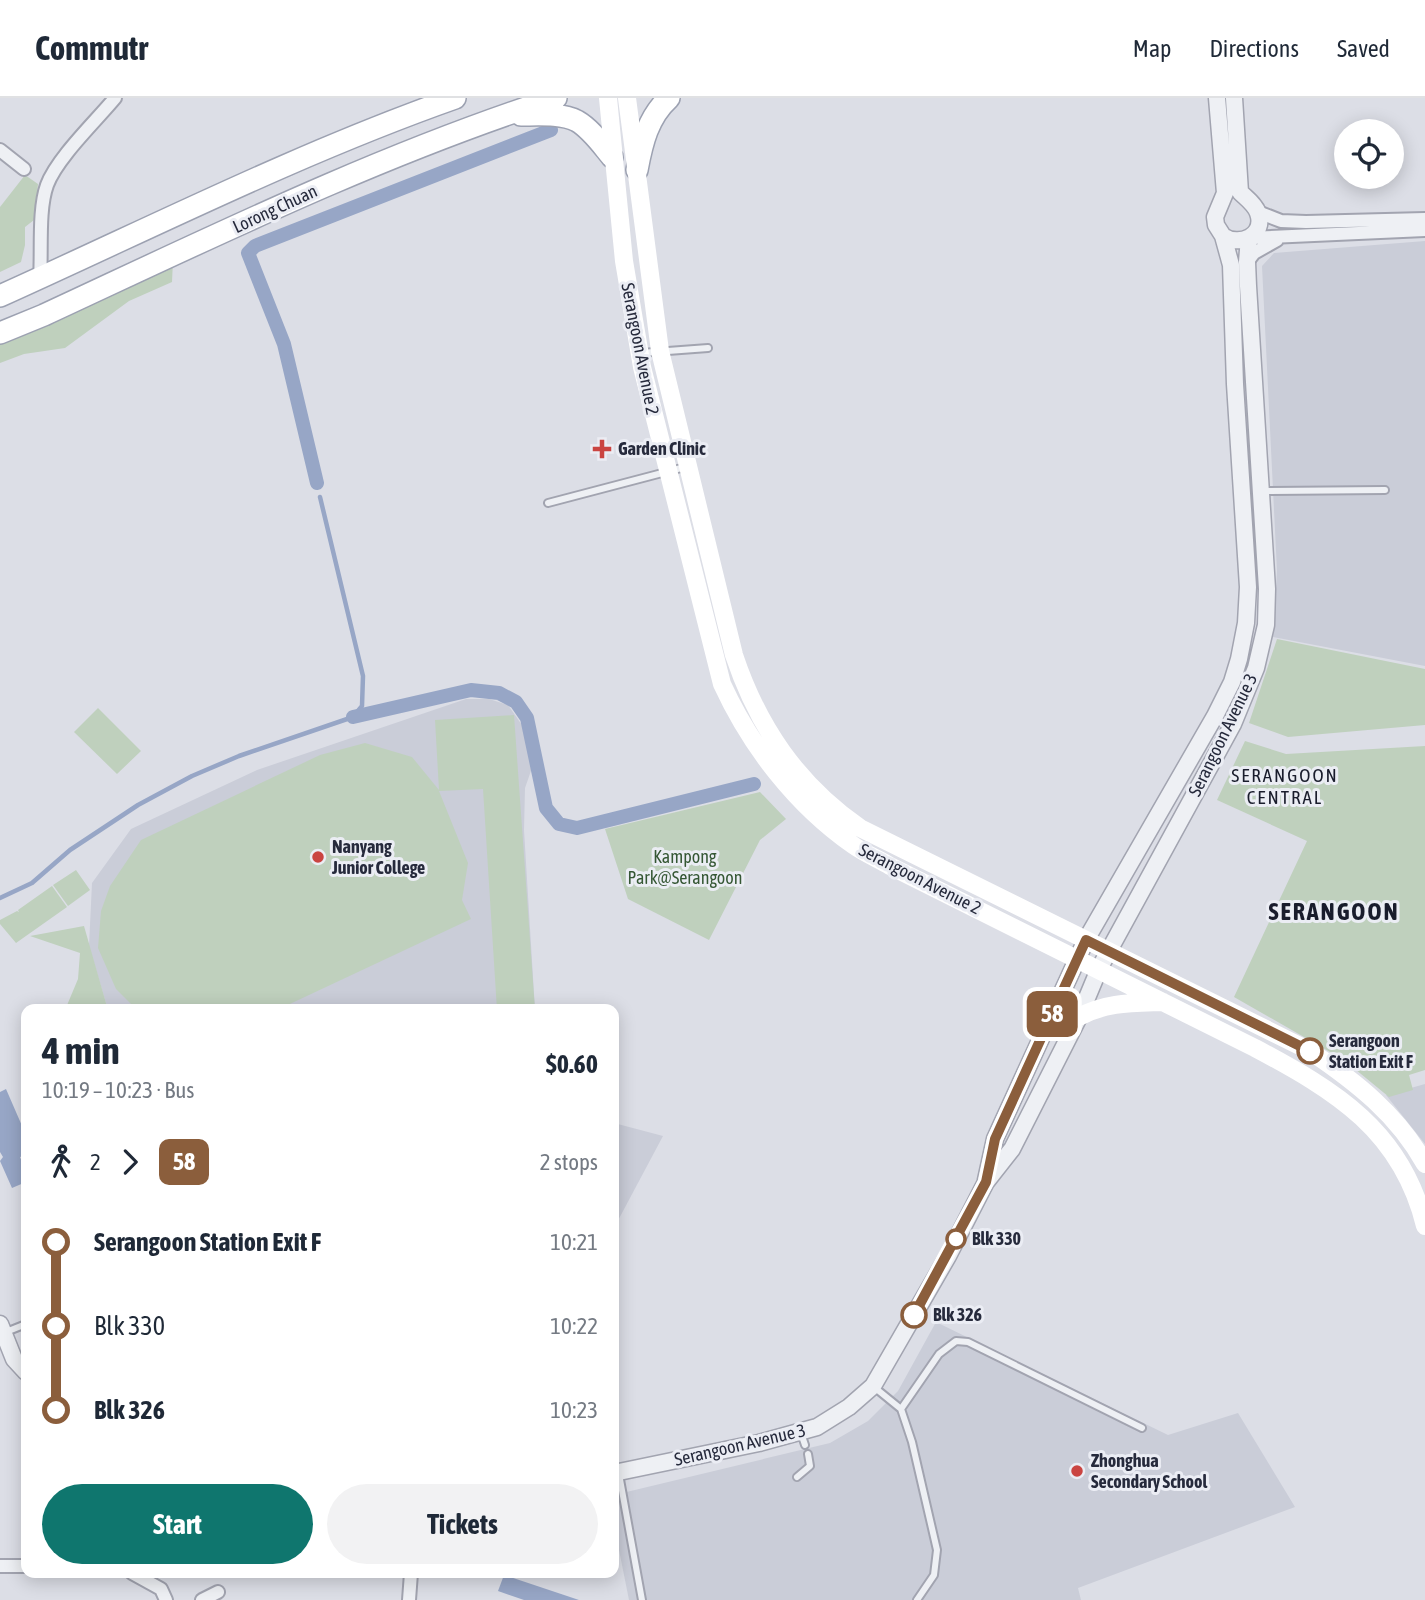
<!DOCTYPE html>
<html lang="en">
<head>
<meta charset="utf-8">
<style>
  body { margin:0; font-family:"Asap Condensed",sans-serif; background:#f2f2f3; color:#1f2937; height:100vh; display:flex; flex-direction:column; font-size:26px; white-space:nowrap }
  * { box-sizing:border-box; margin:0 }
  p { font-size:23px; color:#747a83 }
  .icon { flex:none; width:38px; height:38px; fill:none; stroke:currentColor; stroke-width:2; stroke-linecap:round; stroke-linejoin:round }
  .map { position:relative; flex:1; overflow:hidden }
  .panel { position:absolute; left:21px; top:906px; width:598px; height:574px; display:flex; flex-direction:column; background:#fff; border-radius:14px; box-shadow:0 4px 18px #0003 }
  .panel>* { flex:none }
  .badge { padding:0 14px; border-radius:10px; font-size:24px; line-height:46px }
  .fabs { position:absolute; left:1334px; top:21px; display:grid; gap:14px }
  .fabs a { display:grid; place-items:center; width:70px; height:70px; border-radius:50%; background:#fff; box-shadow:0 4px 18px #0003; font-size:35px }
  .map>.badge { position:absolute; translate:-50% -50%; box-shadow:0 0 0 4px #fff }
  .legs { display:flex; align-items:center; gap:10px; height:77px; padding:0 21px; font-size:23px }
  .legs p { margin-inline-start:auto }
  .head { display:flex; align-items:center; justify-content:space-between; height:119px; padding:0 21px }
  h1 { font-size:38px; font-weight:700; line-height:52px }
  .button { display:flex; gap:14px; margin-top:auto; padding:14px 21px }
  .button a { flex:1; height:80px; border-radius:42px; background:#0f766e; color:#fff; font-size:28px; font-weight:700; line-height:80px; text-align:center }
  .button a+a { background:#f2f2f3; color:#1f2937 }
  ul { padding:0 21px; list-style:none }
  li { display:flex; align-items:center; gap:24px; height:84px; font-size:26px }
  li i { display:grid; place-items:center; width:10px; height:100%; margin:0 9px; background:currentColor }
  li i::after { content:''; width:18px; height:18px; margin:-9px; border:5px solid; border-radius:50%; background:#fff }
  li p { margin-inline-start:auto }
  li:first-child i { background:linear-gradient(#0000 50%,currentColor 0) }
  li:last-child i { background:linear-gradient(currentColor 50%,#0000 0) }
  header { display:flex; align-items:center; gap:42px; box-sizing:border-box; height:98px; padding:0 35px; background:#fff; border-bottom:2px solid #e0e1e3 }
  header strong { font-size:33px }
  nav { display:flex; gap:38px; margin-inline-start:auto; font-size:24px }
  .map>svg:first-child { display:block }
</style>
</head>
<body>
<header>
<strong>Commutr</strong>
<nav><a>Map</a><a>Directions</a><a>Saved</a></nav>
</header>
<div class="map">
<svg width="1425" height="1502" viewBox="0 0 1425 1502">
  <rect width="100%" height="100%" fill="#dcdee6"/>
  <path fill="#cacdd8" d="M1425,143V568L1273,539L1277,473L1262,168L1274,155Z
    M466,601H489L508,607L524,630L533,667L525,690L524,732L535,912H108L89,848L92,785L131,731L257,672Z
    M1425,986V1046L1386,997Z
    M614,1025L663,1038L614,1130Z
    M936,1224L1168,1337L1238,1315L1295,1409L1078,1490L1081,1502H629L614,1427V1397L830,1345L868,1323L898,1293Z"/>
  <path fill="#bfd0bd" d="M25,77L38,86L34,122L25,129V147L21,164L0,174V109Z
    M173,162L172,184L129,203L65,250L24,256L0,265V241Z
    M1277,541L1425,571V627L1288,639L1249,625Z
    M98,610L141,653L117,676L74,634Z
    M514,617L535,912H497L483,691L439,693L468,765L462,802L471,821L277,912H137L116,891L98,850L101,813L110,788L141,742L320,657L365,645L412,659L439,692L435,622Z
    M1245,643L1286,656L1425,648V972L1409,977L1413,992L1389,999L1344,962L1234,899L1307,743L1217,702Z
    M760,694L786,721L760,742L709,842L628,801L605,731Z
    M76,772L90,792L68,808L53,787Z
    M52,788L67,809L16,845L0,826V822L17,813L19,814L18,812Z
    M84,828L108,912H65L78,881L80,855L30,838Z"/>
  <path fill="#97a6c6" d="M6,991L26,1037V1057L20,1059L26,1073V1084L12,1090L0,1063L3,1059L0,1054V994Z
    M504,1477L579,1502H524L498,1493Z"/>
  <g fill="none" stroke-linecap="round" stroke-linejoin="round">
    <path stroke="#97a6c6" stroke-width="4.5" d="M0,800L32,785L70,752L138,707L192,678L239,658L353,619L362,608L363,578L320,399"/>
    <path stroke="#97a6c6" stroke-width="14" d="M317,385L284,246L248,155L255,148L551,32
      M353,619L471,592L499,595L516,604L527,620L546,710L559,726L577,730L754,686"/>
    <defs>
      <path id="service" d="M641,255L708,250
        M1261,393L1385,392
        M548,405L685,369
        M6,1234L26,1226
        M874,1289L901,1311L912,1344L937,1452L934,1477L917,1502
        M901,1311L939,1256L956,1243L968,1244L1142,1330
        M801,1335L805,1347
        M619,1376L642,1502
        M797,1379L810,1368L808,1356"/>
      <path id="minor" d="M0,52L24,71
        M1258,114L1281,123L1306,124L1425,121
        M1249,140L1425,132
        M1247,164L1254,155L1277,142
        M40,180C42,152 38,112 47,87C57,60 96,23 115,0
        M0,1468H26
        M132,1475L161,1491L166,1502
        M202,1502L218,1494
        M409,1502L411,1475"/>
      <path id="tertiary" d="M1223,138C1239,149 1266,138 1258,115C1255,106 1246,100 1240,94L1234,0
        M986,1082L995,1041L1086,842L1215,618L1232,584L1239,561L1246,525L1248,489L1235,286L1231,167L1223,138L1216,127L1215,119L1225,95L1217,0
        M0,1226L14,1261L26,1274
        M614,1375L759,1345L817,1329L849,1309L873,1288L948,1158L986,1084L1012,1051L1079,919L1099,871L1233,626L1256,570L1266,527L1267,491L1248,188L1247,164L1249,140"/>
      <path id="primary" d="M521,17C537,17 562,15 577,23C591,31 602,47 612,59
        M637,72C642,45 648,19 669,0
        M0,198C151,130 299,55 455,0
        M0,235L44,217C212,139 379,57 556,0"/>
    </defs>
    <use href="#service" stroke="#a2a4b0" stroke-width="10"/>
    <use href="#minor" stroke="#a2a4b0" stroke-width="16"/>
    <use href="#tertiary" stroke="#a2a4b0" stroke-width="19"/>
    <use href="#primary" stroke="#9ca1b1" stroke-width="24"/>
    <use href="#service" stroke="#eef0f4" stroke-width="6"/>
    <use href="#minor" stroke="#eef0f4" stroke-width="12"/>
    <use href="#tertiary" stroke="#eef0f4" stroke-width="16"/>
    <path stroke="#fff" stroke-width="18" d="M608,0L624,163L642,269L722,586C751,649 796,707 853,747C864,755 878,761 890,768L1255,950C1336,993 1402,1033 1425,1128
      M627,0L660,253L734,557C758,629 797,686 860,730L1310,953C1356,984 1398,1017 1425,1066
      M1079,919C1106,904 1133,905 1163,904"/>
    <use href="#primary" stroke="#fff" stroke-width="21"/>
  </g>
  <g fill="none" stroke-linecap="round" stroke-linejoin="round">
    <defs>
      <path id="line-1" d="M914,1217L986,1084L995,1041L1086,842L1310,953"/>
    </defs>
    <use href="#line-1" stroke="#fff" stroke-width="16"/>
    <use href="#line-1" stroke="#8b5e3c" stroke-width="10"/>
  </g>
  <g fill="#ca4441" stroke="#ebedf4" stroke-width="2.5">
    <path d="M598.5 340.5h7v7h7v7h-7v7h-7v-7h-7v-7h7z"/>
    <circle cx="318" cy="759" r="7"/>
    <circle cx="1077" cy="1373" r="7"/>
  </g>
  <g fill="#fff" stroke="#8b5e3c" stroke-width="3.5">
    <circle cx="1310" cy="953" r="12"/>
    <circle cx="956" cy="1141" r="9"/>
    <circle cx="914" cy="1217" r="12"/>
  </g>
  <g text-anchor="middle" stroke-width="6" stroke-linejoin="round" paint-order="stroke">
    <g font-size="18" fill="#262a3c" stroke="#ebedf4">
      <text transform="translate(275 111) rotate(-25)" y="6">Lorong Chuan</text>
      <text transform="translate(640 251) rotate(79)" y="6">Serangoon Avenue 2</text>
      <text transform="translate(1223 637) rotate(-64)" y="6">Serangoon Avenue 3</text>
      <text transform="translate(920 781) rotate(27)" y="6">Serangoon Avenue 2</text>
      <text transform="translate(740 1347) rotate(-13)" y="6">Serangoon Avenue 3</text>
    </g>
    <g font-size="18" font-weight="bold" fill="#262a3c" stroke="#ebedf4" text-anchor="start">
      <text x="618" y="357">Garden Clinic</text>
      <text x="332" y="755">Nanyang<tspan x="332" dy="21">Junior College</tspan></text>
      <text x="1091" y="1369">Zhonghua<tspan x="1091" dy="21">Secondary School</tspan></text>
    </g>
    <g font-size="18" fill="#355734" stroke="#ebedf4">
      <text x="685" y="765">Kampong<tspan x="685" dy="21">Park@Serangoon</tspan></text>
    </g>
    <g font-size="18" font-weight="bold" fill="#262a3c" stroke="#ebedf4" text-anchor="start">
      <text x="1329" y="949">Serangoon<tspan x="1329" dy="21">Station Exit F</tspan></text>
      <text x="972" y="1147">Blk 330</text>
      <text x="933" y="1223">Blk 326</text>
    </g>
    <g font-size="19" letter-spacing="2" fill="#191c2c" stroke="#ebedf4">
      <text x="1285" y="684">SERANGOON<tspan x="1285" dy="22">CENTRAL</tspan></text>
    </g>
    <g font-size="24" font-weight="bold" letter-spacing="2" fill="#191c2c" stroke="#ebedf4">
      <text x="1334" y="822">SERANGOON</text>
    </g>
  </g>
</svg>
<div class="fabs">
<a><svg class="icon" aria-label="locate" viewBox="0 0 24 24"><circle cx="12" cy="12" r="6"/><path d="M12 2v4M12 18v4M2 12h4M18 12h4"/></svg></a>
</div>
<b class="badge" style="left:1052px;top:916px;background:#8b5e3c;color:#fff">58</b>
<section class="panel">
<div class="head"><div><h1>4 min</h1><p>10:19 – 10:23 · Bus</p></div><b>$0.60</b></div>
<div class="legs"><svg class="icon" aria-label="walk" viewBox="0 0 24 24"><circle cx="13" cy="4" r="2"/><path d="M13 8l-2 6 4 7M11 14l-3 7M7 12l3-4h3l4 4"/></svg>2<svg class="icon" aria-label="forward" viewBox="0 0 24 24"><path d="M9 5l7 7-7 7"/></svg><b class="badge" style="background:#8b5e3c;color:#fff">58</b><p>2 stops</p></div>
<ul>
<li><i style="color:#8b5e3c"></i><b>Serangoon Station Exit F</b><p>10:21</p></li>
<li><i style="color:#8b5e3c"></i><span>Blk 330</span><p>10:22</p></li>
<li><i style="color:#8b5e3c"></i><b>Blk 326</b><p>10:23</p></li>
</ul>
<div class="button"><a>Start</a><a>Tickets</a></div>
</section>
</div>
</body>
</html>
